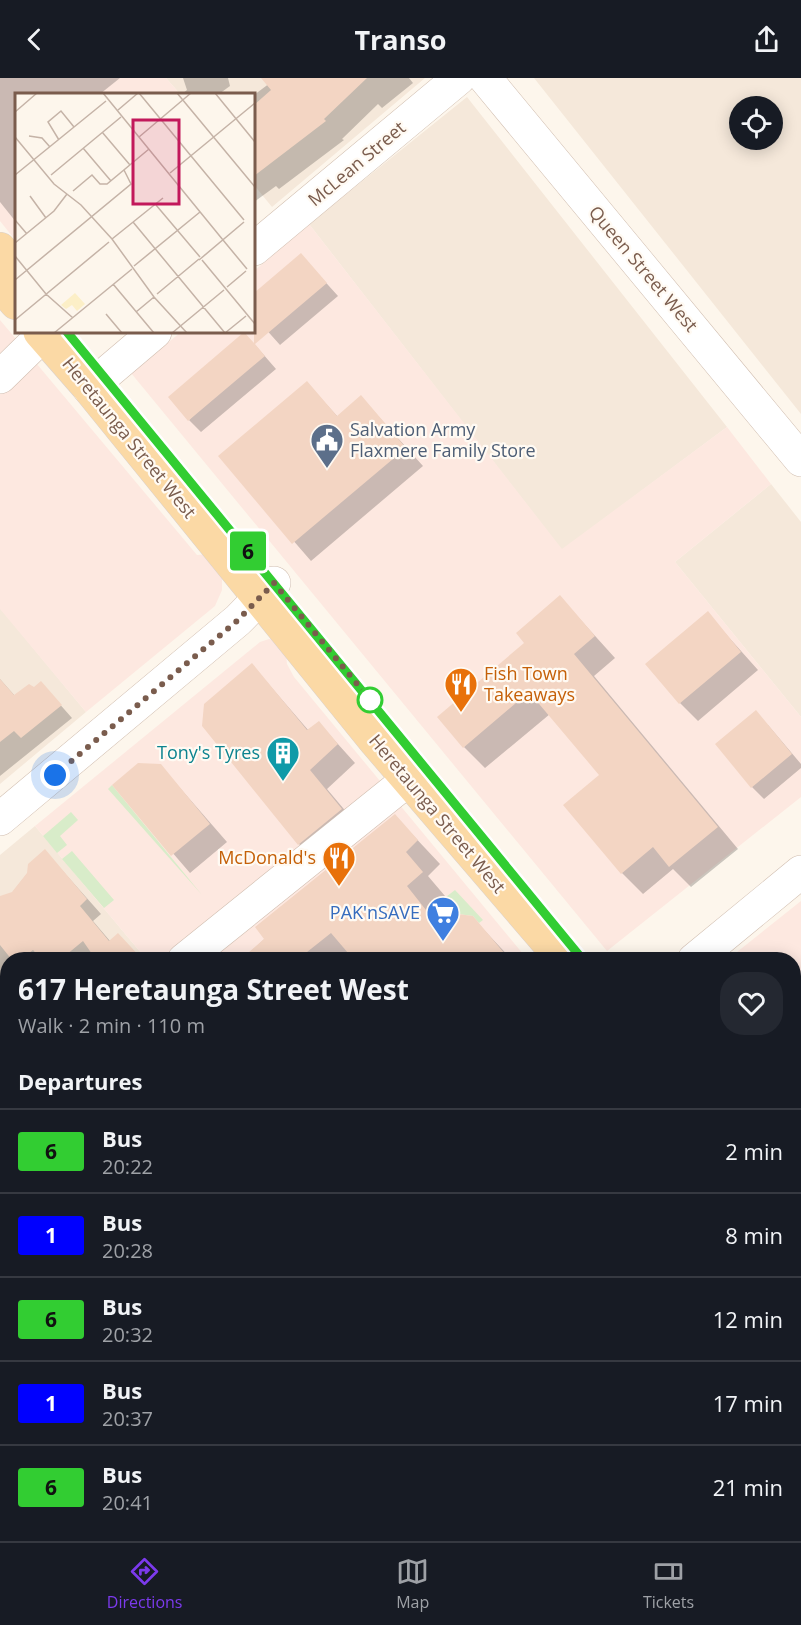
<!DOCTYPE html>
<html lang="en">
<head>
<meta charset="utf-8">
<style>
  body { margin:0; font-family:"Open Sans",sans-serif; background:#242831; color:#f1f3f6; height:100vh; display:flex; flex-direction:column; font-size:22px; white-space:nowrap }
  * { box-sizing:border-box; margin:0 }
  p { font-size:20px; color:#9ea1a6 }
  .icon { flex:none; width:33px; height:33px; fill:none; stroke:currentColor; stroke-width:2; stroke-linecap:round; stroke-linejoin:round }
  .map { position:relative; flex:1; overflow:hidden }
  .sheet { position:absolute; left:0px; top:874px; width:801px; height:590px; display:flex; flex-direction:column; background:#171b24; border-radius:24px 24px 0 0; box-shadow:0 3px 15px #0003 }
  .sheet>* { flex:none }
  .badge { padding:0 12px; border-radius:4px; font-size:21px; line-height:39px }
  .buttons { position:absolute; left:729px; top:18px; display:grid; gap:12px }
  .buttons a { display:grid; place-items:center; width:54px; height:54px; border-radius:50%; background:#171b24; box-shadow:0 3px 15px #0003; font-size:30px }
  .you { position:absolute; width:30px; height:30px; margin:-15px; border:4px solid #fff; border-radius:50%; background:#1a73e8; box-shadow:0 0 0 9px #1a73e833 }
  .map>.badge { position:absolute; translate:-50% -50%; box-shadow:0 0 0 3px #fff }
  h2 { padding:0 18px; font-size:22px; line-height:54px }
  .round { display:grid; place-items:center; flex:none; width:63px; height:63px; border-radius:24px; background:#242831 }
  .head { display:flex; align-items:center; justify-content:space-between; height:102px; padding:0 18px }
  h1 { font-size:28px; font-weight:700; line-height:45px }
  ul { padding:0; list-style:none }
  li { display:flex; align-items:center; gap:18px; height:84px; padding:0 18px; border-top:2px solid #363941 }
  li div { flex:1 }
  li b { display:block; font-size:22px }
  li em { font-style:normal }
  li .badge { min-width:66px; font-weight:700; text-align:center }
  header { display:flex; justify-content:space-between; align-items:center; height:78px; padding:0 18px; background:#171b24; font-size:27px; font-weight:700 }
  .tabs { display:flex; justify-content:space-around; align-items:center; height:84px; border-top:2px solid #363941; background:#171b24; font-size:16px; color:#9ea1a6 }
  .tabs a { display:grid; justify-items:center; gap:3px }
  .tabs .active { color:#7c3aed }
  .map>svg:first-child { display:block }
</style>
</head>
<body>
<header><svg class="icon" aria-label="back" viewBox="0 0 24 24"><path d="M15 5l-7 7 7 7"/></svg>Transo<svg class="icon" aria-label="share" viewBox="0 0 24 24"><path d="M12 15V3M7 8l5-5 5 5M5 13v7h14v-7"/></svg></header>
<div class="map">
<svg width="801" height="1463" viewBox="0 0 801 1463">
  <rect width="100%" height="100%" fill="#fdf6ec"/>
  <path fill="#f5e8da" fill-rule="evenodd" d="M166,0H425L272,129L254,107V16H180Z
    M534,0H801V336ZM740,28H772V62H740Z
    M467,19L727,349L562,472L309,146Z
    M771,406L801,444V639L675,484Z
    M0,530L86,634L0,706Z
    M35,748L147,882H8L7,1008L0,1014V777Z
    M0,1258L8,1267V1456L356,1457L347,1463H0Z"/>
  <path fill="#fde8e0" d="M0,0H166L180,16H16V163L0,143Z
    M309,146L562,471L727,349L771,406L675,484L801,639V719L607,873L131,295L181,254H254V193Z
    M0,242L197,477L210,476L222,496V512L215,528L86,634L0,531Z
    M269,561L274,562L286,575L287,586L294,599L528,882H147L35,748L260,564Z
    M801,823V1095L794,1086V882H727Z
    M7,1111V1267L0,1258V1126Z
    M794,1232L801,1241V1463L437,1462V1457L794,1456Z"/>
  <path fill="#d8ecc9" d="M112,707L202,817L108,711Z
    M71,734L78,742L60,758L67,767L57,775L43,758Z
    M72,773L114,822L104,830L62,781Z
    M455,812L483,842L479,845L473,838L429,832Z"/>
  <path fill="#0003" d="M0,0H120L100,16H16V144L0,124Z
    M183,0H228L230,8L219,16H182L187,12Z
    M266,0H409L413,5L382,30L378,26L342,61L344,62L279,111L276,108L254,124V17L270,5Z
    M301,177L338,218L280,267L254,238V217Z
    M256,268L276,291L201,354L189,342Z
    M307,305L338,339L361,319L423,388L311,483L220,378Z
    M560,519L615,580L594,598L738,771L691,809L673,791L643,816L622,795L601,697L550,636L485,690L464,669L526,565Z
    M708,536L758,592L698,643L680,625Z
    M252,587L309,653L319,645L355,685L327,711L359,749L317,783L299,766Z
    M0,601L15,618L34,611L41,605L72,640L0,698Z
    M768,647L801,686V690L764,721L752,709Z
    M160,687L227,764L190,795L115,708Z
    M395,738L440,786L428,798L445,818L429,832L430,834L473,840L512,882H356L353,878L348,882H242Z
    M45,773L101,836L93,843L110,863L142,882H8V969L0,959V820L12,815Z
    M801,950V1092L794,1083V956Z
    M801,1255V1312L794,1318V1261Z
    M801,1429V1463H787L786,1456H794V1436Z
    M40,1456H100L106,1463H46Z
    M155,1456H291L284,1463H160Z
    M626,1456H637L643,1463H626Z"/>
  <path fill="#f3d5c3" d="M261,0H367L324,41L326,43L254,98V27L271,12Z
    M301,175L327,205L255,266L265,278L188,343L168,319L244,254L254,265V215Z
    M307,303L337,338L361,317L406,370L292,466L218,378Z
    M560,517L595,558L574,576L718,749L669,789L653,769L621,796L563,727L599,697L529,614L463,670L437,639L524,565L516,555Z
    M708,533L741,574L679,626L645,586Z
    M252,585L307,652L319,643L338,666L310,692L342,731L298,767L202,648L204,626Z
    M0,601L14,617L29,606L34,609L41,603L62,627L21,660L14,653L0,664Z
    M756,632L792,676L751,710L715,666Z
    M138,685L161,686L210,746L171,778L112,707Z
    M395,736L418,762L406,774L423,794L407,808L426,832L473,838L510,882H354L331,855L297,882H240L264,861L255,849Z
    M45,771L87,821L80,828L109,863L118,855L143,882H85L92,876L83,863L60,882H42L33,872L19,882H12L0,867V818L12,814L27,795L28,786Z"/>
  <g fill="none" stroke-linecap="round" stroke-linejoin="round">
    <defs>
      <path id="minor" d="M485,0L801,382
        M254,171L459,0
        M0,299L43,257
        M89,310L155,254
        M0,741L238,542L274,505
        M184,882L409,701
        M694,882L801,794
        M0,1063L8,1060
        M0,1090L8,1092
        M0,1117L8,1123
        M373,1456L374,1463
        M679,1456L684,1463
        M762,1456L768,1463
        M411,1463L414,1456
        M599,1463L607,1456"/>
      <path id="major" d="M0,171L16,191
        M0,205L16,225
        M40,254L89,310L376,664L563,882
        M794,1116L801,1125
        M794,1163L801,1155"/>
    </defs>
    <use href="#minor" stroke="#d1beb0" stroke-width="34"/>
    <use href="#major" stroke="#dad1cd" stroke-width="34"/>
    <use href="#minor" stroke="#fff" stroke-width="33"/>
    <use href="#major" stroke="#fbd9a5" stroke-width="33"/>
  </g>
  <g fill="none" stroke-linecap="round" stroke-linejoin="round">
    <defs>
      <path id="line" d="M67,254L583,882"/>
    </defs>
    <use href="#line" stroke="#fff" stroke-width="14"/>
    <use href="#line" stroke="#32cd32" stroke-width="9"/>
    <path stroke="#7a5c4d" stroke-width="6" stroke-dasharray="0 10.8" d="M55,697L238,542L274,505L376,629L370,622"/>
  </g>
  <defs>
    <symbol id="civic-pin" viewBox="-11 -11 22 30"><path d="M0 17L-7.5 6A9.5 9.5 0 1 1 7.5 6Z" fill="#5c6f8a" stroke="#fffaf3"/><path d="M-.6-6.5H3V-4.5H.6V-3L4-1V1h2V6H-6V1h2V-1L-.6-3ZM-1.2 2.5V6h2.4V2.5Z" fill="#fff"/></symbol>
    <symbol id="restaurant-pin" viewBox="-11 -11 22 30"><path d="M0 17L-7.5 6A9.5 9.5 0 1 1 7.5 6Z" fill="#e8710a" stroke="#fffaf3"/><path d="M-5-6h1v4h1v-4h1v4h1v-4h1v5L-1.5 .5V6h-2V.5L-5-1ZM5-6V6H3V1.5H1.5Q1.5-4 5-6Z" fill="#fff"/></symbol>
    <symbol id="building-pin" viewBox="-11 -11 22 30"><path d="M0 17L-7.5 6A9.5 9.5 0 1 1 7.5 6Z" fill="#0f9aa8" stroke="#fffaf3"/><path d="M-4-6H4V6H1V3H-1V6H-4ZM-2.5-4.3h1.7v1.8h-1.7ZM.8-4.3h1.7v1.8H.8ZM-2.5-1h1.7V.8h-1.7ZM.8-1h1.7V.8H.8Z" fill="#fff"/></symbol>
    <symbol id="supermarket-pin" viewBox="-11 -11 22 30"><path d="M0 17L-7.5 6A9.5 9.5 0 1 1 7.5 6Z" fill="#3f7fe0" stroke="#fffaf3"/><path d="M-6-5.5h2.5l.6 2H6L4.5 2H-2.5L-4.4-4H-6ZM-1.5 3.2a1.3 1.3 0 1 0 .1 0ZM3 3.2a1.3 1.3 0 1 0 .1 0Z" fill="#fff"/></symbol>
  </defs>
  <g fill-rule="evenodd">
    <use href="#civic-pin" x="308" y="343" width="38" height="52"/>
    <use href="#restaurant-pin" x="442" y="587" width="38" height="52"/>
    <use href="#building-pin" x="264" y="656" width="38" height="52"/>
    <use href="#restaurant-pin" x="320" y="761" width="38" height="52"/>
    <use href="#supermarket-pin" x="424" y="816" width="38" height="52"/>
  </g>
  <circle fill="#fff" stroke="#32cd32" stroke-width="3" cx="370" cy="622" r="12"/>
  <g text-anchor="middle" stroke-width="4.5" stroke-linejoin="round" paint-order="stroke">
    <g font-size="18" fill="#7a5c4d" stroke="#fffaf3">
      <text transform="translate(357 86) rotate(-40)" y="6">McLean Street</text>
      <text transform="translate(643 191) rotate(50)" y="6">Queen Street West</text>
      <text transform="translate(129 360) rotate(51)" y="6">Heretaunga Street West</text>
      <text transform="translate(437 736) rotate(50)" y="6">Heretaunga Street West</text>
    </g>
    <g font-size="18" fill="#4e5e75" stroke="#fffaf3" text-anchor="start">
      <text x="350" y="358">Salvation Army<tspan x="350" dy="21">Flaxmere Family Store</tspan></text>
    </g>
    <g font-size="18" fill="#c56008" stroke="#fffaf3" text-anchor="start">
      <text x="484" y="602">Fish Town<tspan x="484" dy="21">Takeaways</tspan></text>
      <text x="316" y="786" text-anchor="end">McDonald's</text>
    </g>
    <g font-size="18" fill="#0d838f" stroke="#fffaf3" text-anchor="end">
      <text x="260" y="681">Tony's Tyres</text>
    </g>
    <g font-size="18" fill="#366cbe" stroke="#fffaf3" text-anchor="end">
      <text x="420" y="841">PAK'nSAVE</text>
    </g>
  </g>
  <g transform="translate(15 15)">
    <rect width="240" height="240" fill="#fdf6ec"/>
    <path d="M60,200L70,211L62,218L57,212L51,216L46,212Z" fill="#fcefc7"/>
    <path fill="none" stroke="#c5b3a7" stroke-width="1.5" d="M88,0L208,147M124,0L229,127M162,0L240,94M200,0L240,49M103,17L123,0M0,19L22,0M87,39L115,72M14,43L27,45L35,54M0,44L39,91L66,112L97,146L139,204L172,240M124,44L176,0M44,47L33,29L46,18L59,34M68,55L96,88M155,80L240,10M0,82L91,8M36,82L106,24M58,98L77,82L85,91H92L134,56M15,103L31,125M141,112L185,164M0,127L12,141M118,129L210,240M97,146L148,105M208,147L232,176M0,150L39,118L52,101M0,163L31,201L58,225M184,167L229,129M187,167L240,231M119,173L185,119M0,187L116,91L109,77M98,191L139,240M212,194L231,178M142,201L184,166M121,219L139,204M91,221L107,240M0,227L94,149M39,240L117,176M157,240L209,197M210,240L231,223"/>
    <path fill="#c2185b" fill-opacity="0.15" stroke="#c2185b" stroke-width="3" d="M118,27H164V111H118Z"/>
    <rect width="240" height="240" fill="none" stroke="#7a5c4d" stroke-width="3"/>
  </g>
</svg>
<div class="buttons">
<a><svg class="icon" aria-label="locate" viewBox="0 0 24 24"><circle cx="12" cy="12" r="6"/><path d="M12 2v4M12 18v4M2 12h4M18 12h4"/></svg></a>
</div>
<div class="you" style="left:55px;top:697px"></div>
<b class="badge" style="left:248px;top:473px;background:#32cd32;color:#111">6</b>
<section class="sheet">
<div class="head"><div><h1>617 Heretaunga Street West</h1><p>Walk · 2 min · 110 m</p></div><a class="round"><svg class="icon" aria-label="heart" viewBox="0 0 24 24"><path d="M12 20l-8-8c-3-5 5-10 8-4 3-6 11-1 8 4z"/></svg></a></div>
<h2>Departures</h2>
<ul>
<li><span class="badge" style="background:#32cd32;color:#111">6</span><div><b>Bus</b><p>20:22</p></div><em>2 min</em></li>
<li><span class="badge" style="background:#00f;color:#fff">1</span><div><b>Bus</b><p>20:28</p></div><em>8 min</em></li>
<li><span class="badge" style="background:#32cd32;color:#111">6</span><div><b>Bus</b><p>20:32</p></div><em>12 min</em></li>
<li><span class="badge" style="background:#00f;color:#fff">1</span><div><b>Bus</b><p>20:37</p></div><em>17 min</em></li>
<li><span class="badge" style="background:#32cd32;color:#111">6</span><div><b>Bus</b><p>20:41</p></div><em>21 min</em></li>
</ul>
</section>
</div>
<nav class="tabs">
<a class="active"><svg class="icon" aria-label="directions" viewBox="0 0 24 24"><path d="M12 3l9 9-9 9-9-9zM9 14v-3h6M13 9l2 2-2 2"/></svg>Directions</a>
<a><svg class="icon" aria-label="map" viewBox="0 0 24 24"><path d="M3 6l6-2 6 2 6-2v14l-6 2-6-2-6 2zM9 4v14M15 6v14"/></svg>Map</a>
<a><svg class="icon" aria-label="tickets" viewBox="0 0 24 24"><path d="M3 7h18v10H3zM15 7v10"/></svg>Tickets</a>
</nav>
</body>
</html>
